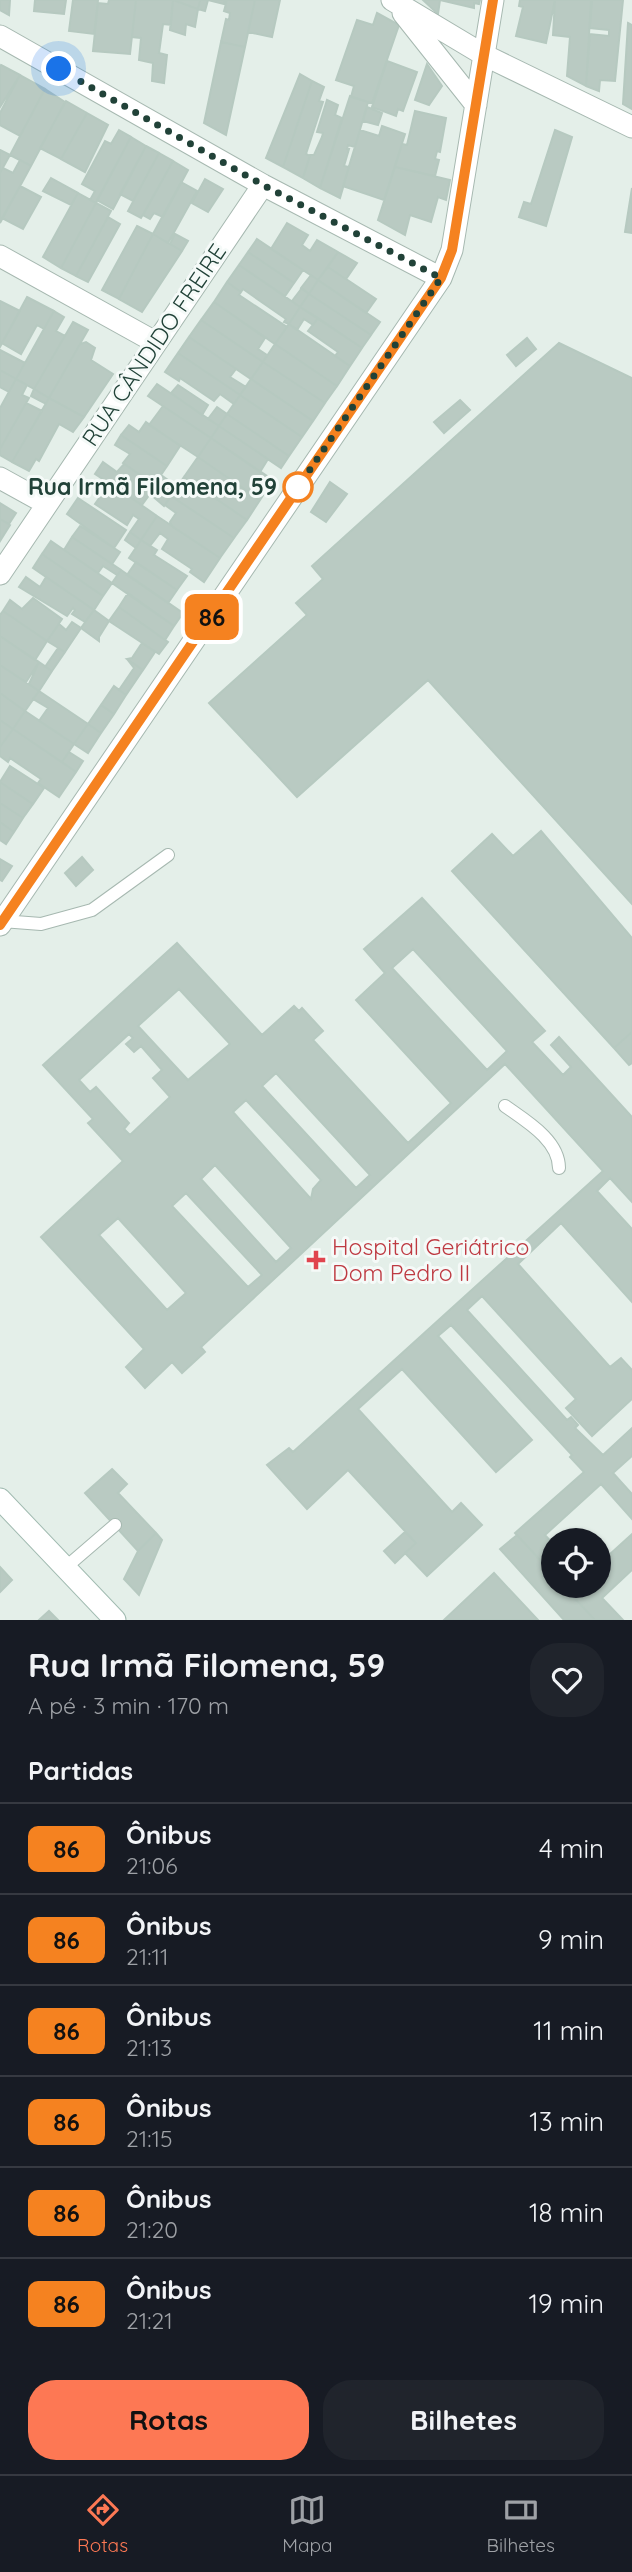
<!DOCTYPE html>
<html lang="pt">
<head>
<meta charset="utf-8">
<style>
  body { margin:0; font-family:Quicksand,sans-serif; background:#20242c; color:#f1f3f6; height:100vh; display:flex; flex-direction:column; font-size:26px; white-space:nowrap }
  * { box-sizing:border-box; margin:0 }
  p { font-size:23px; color:#9ea1a6 }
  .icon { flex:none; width:38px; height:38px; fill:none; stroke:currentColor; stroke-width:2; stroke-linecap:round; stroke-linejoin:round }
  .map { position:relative; height:1620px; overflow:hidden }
  .side { display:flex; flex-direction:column; background:#171b24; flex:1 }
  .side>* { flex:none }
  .badge { padding:0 14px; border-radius:10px; font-size:24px; line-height:46px }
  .buttons { position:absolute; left:541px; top:1528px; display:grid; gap:14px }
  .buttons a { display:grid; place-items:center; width:70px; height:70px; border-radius:50%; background:#171b24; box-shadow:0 2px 5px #0004; font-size:35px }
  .you { position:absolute; width:35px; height:35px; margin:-18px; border:5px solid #fff; border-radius:50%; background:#1a73e8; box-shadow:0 0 0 10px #1a73e833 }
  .map>.badge { position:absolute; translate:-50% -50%; box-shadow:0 0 0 4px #fff }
  h2 { padding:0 28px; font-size:26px; line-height:63px }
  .round { display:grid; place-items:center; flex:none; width:74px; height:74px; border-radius:28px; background:#20242c }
  .overview { display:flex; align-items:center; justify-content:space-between; height:119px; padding:0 28px }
  h1 { font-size:33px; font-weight:800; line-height:52px }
  .primary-button { display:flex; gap:14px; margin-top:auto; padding:14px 28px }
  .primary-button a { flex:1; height:80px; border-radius:28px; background:#fd7854; color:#111; font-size:28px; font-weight:800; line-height:80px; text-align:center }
  .primary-button a+a { background:#20242c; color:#f1f3f6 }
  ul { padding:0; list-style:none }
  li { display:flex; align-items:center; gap:21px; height:91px; padding:0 28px; border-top:2px solid #363941 }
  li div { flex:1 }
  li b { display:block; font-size:26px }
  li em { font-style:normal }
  li .badge { min-width:77px; font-weight:700; text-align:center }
  .tabs { display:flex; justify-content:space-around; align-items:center; height:98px; border-top:2px solid #363941; background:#171b24; font-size:19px; color:#9ea1a6 }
  .tabs a { display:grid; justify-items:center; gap:4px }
  .tabs .on { color:#fd7854 }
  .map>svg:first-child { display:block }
</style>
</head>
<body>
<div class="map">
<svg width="632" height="1620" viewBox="0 0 632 1620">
  <rect width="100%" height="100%" fill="#e4efe9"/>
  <path fill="#b9cac2" stroke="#b6c9c0" stroke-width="2" fill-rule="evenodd" d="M0,0H10L9,15L0,10Z
    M35,0H66L64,14L34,11Z
    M73,0H98L94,34L69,31Z
    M109,0H136L130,54L93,51L98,3L108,4Z
    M136,0H173L171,25L163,24L159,53L167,55L164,83L152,81L153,63L139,60L141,38L132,37Z
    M173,0L198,9L195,27L186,24L185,35L170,30Z
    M173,0H200L198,9Z
    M200,0H225L224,4L208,0L205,11L198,9Z
    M227,0H255L245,47L221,42L226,19L229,20L230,13L224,11Z
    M255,0H280L272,37L248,32Z
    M423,0H440L438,14Z
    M440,0H480L479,4L474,3V8Z
    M520,0H555L546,43L516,36L523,7L519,6Z
    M555,0H591L586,86L567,76L570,37L553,35Z
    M592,0H623L615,81L600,80L599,91L586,86L590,34L609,36V30L590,28Z
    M377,13L399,25L372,103L351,97L354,86L336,80L357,20L373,25Z
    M628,23L632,25V109L623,104Z
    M221,42L245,47L226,135L204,123Z
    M387,61L417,72L403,111L398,109L396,116L372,107Z
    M427,64L442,86L429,105L415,100Z
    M1,65L20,75L0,107V67Z
    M300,74L312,81L283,167L266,158Z
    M20,75L45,89L20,136L0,125V113Z
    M312,81L324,87L319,101L323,102L306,154L310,156L303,178L283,167Z
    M45,89L65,102L31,166L10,155Z
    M350,96L368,102L355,147L348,145L347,149H349L344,166L349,167L340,198L320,188Z
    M327,100L338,105L335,115L342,118L320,188L303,178L310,155H314L322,137L323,133L317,132Z
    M66,101L87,113L61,159L40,148Z
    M367,107L382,113L378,125L363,121Z
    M415,111L446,118L440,152L437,151L435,159L439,160L435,176L395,167L402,144L407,145Z
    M87,113L108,125L85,172L61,159Z
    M382,126L405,134L384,200L343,186L360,130L379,136Z
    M119,130L131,137L96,203L90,200L95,191L82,184L105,141L111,144Z
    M555,130L572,137L546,226L519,217L524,202L531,204Z
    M131,137L146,146L113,209L97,200Z
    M146,146L159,153L133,201L120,194Z
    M0,150L10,155L0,173Z
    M159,153L173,161L141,218L128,211Z
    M20,160L31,166L0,223V173L3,168L13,173Z
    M173,161L188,170L163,217L154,213L150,219L143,215Z
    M395,167L450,180L446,200L438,197L431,222L410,215L405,235L378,220Z
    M51,178L78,193L71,205L43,191Z
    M205,179L223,189L208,212L192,203Z
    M181,182L197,191L168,243L153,234Z
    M20,186L41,197L23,229L2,218Z
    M632,188V233L625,232Z
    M78,193L96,203L61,268L43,257Z
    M96,203L111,211L76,276L61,268Z
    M108,217L120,224L88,282L76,276Z
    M287,223L308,235L302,245L310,251L317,240L338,252L318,280L271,249Z
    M137,226L153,234L119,299L102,290Z
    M153,234L182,251L142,312L119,299Z
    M175,234L188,241L182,251L170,244Z
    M257,239L303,270L294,283L248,252Z
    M248,252L294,283L285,296L239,265Z
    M338,252L357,263L346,279L328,267Z
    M239,265L300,307L289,324L284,322L286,319L243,289L241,292L227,282Z
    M328,267L376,299L366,313L318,280Z
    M311,275L318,280L309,294L301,288Z
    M318,280L380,322L371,335L309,294Z
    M227,282L241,292L239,295L287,327L275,344L214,302Z
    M302,288L309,294L300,307L292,301Z
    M309,294L371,335L362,348L300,307Z
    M27,297L54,311L44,329L37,325L21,354L2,343Z
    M0,301L20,311L0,347Z
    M214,302L265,338L258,349L267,355L263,362L201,320Z
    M300,307L318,318L313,325L304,319L297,330L289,324Z
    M54,311L64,317L56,331L65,336L34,389L16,379Z
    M318,318L362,348L350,366L335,356L338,352L308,331Z
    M201,320L263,362L251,379L189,337Z
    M73,322L88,330L49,398L34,389Z
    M289,324L350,366L337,386L275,344Z
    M189,337L236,369L230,377L246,387L240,395L178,353Z
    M527,338L536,349L516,366L507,355Z
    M86,342L95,348L91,360L113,374L84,417L49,398L80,344Z
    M559,343L632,378V904L428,680L297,797L209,703L307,615L296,603L323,579L312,566Z
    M275,344L337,386L325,403L263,362Z
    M0,350L25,363L16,379L0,370Z
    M178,353L240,395L234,404L220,394L214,401L180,378L179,381L165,372Z
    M263,362L325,403L313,421L251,379Z
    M0,370L16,379L9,392L0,387Z
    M16,379L27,385L22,395L29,398L0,449V408Z
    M251,379L313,421L302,437L240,395Z
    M157,384L219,426L211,438L148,396Z
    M178,385L208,405L202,415L171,393Z
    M34,389L49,398L46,404L31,396Z
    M240,395L302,437L289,456L227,414Z
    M49,398L84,417L73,432L59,424L39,461L36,459L29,471L12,462Z
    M460,400L470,410L444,433L434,422Z
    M26,403L42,411L12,462L0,455V449Z
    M163,406L211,438L198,457L149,425Z
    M217,407L227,414L219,426L208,419Z
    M227,414L289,456L281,468L219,426Z
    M146,422L180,446L167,466L121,435L129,425L139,432Z
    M219,426L268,459L260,472L211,438Z
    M121,435L167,466L161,475L178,487L171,496L123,463L130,454L115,445Z
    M211,438L273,480L260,500L198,457Z
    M198,457L260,500L247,520L184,477Z
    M103,462L117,472L124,464L171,496L164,506L150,494L142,505L95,474Z
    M184,477L247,520L234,538L171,496Z
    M330,482L347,494L326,522L311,512Z
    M110,483L157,516L141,540L130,532L139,519L133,515L127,525L95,504Z
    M171,496L234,538L220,558L173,527L170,522L176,513L165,505Z
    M78,498L126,530L114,548L67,514Z
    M0,503L16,513L9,524L0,519Z
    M157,516L220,558L204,582L190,572L192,569L162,549L168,539L160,533L150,546L141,540Z
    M0,519L10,525L0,541Z
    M80,526L120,552L112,564L72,537Z
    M130,532L141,540L136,548L125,540Z
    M72,537L121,570L117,575L103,566L98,573L64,550Z
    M141,540L157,550L154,555L187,576L177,590L129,558Z
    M51,541L112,583L103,596L42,554Z
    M42,554L103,596L94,610L33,568Z
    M136,562L177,590L168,603L127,575Z
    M121,570L183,613L174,626L112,583Z
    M26,577L40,587L46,577L94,610L85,622L72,614L75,610L73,608L67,616L19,587Z
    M128,593L174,626L165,640L119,607Z
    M33,598L62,619L47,641L3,611L10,600L22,609Z
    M119,607L168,642L159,654L109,621Z
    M94,610L109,621L99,637V641L81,628Z
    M3,611L47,641L35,660L0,636V615Z
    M72,622L81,628L65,652L47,641L59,624L66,630Z
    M0,636L39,662L26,682L0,665Z
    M142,643L155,652L143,670L127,659L132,658Z
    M58,648L65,652L52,671L45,667Z
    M127,659L143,670L126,695L119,690L134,668Z
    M39,662L52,671L39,691L29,684Z
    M0,665L39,691L25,711L0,693Z
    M114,686L126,695L114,714L101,705Z
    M39,691L88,724L74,744L39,721L48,708L33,699Z
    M0,693L25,711L13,729L0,720Z
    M101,705L114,714L101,733L88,724Z
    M25,711L74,744L62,762L13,729Z
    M0,720L13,729L0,747Z
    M88,724L101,733L88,753L74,744Z
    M13,729L76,772L59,797L38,783L41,779L10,758L8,762L0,756V747Z
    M69,752L83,761L76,772L62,762Z
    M10,766L44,788L33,804L0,782Z
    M0,782L33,804L23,818L0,803Z
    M0,803L23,818L14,832L0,822Z
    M0,822L14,832L6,844L0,840Z
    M541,831L632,938V1032L614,1048L452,871L492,834L513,856Z
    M82,857L93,870L76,886L65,873Z
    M0,859L12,866L2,881L0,880Z
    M422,898L545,1031L532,1042L563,1075L571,1067L551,1045L559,1037L632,1117V1202L610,1178L597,1191L632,1229V1302L561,1223L518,1264L610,1367L621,1358L632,1370V1399L592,1436L566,1408L576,1399L482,1296L467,1310L567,1420L571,1417L578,1425L575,1428L603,1455L632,1428V1456L613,1473L632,1494V1519L601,1484L545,1535L553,1544V1574L515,1533L584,1472L570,1457L572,1455L451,1325L438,1336L532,1440L496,1472L402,1369L358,1409L452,1512L461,1503L482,1525L427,1576L405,1553L416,1543L348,1470L307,1509L267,1465L289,1448L293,1452L603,1171L505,1064L201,1347L205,1352L182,1373L172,1362L145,1388L126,1367L144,1349L41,1237L123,1161L88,1123L93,1119L43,1065L177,943L262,1035L294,1006L299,1011L302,1008L323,1031L313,1040L408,1143L451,1103L356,1000L385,973L364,949ZM413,949L507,1051L487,1070L392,968ZM179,989L230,1044L188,1080L138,1026ZM129,1034L133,1038L126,1044L134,1052L141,1046L162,1070L153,1078L170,1097L130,1135L124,1129L129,1123L96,1087L90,1092L79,1080ZM276,1073L370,1175L356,1188L262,1086ZM246,1100L321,1180L313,1189L311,1199L233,1112ZM215,1165L291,1248L276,1262L201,1179ZM186,1193L262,1275L248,1287L172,1206ZM118,1218L186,1293L167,1310L99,1235Z
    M632,1032V1063L629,1065L614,1048Z
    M112,1469L127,1484L118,1493L156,1533L138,1551L85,1493Z
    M405,1532L416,1543L395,1563L384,1551Z
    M156,1533L162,1540L139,1595L124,1579L138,1551Z
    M632,1534V1570L602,1598L623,1620H595L563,1586H598V1565Z
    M517,1535L553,1574V1586H563L595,1620H564L500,1549Z
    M0,1567L12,1580L0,1592Z
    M494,1573L538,1620H444Z
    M49,1611L58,1620H39Z"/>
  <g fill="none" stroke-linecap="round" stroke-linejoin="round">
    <defs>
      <path id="lane" d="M2,921L41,924L92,910L168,855
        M505,1106C526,1121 559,1140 559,1168
        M65,1568L115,1525"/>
      <path id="street" d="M392,0L484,55L632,127
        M403,13L476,105
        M0,36L263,185L441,278
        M0,256L155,342
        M0,478L47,504
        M0,574L263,185
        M0,925L441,278L452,250L493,0"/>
      <path id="secondary" d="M0,1499L115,1620"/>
    </defs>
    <use href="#lane" stroke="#a6b8b0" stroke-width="14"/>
    <use href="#street" stroke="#a6b8b0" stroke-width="23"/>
    <use href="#secondary" stroke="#a1bbb1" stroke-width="23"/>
    <use href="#lane" stroke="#fff" stroke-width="12"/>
    <use href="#street" stroke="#fff" stroke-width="21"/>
    <use href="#secondary" stroke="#fff" stroke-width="21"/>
  </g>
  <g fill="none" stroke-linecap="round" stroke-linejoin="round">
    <defs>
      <path id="line" d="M0,925L441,278L452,250L493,0"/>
    </defs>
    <use href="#line" stroke="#fff" stroke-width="16"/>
    <use href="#line" stroke="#f58220" stroke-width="10"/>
    <path stroke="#214238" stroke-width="7" stroke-dasharray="0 12.6" d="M59,69L263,185L441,278L298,487"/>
  </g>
  <circle fill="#fff" stroke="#f58220" stroke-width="3.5" cx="298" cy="487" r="14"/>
  <path fill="#e0444e" stroke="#f5faf8" stroke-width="2.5" d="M312.5 1249.5h7v7h7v7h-7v7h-7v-7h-7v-7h7z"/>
  <g text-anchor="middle" stroke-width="6" stroke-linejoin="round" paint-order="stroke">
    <g font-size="23" fill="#214238" stroke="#f5faf8">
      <text transform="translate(154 345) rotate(-56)" y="8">RUA CÂNDIDO FREIRE</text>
    </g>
    <g font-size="23" font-weight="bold" fill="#214238" stroke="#f5faf8" text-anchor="end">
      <text x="277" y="495">Rua Irmã Filomena, 59</text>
    </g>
    <g font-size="23" fill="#be3a42" stroke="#f5faf8" text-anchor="start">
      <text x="332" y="1255">Hospital Geriátrico<tspan x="332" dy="26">Dom Pedro II</tspan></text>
    </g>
  </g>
</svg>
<div class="buttons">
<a><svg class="icon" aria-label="locate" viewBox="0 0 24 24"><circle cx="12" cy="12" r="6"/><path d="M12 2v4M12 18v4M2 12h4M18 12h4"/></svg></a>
</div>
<div class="you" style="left:59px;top:69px"></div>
<b class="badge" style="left:212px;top:617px;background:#f58220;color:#111">86</b>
</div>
<section class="side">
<div class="overview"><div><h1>Rua Irmã Filomena, 59</h1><p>A pé · 3 min · 170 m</p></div><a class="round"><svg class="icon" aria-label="heart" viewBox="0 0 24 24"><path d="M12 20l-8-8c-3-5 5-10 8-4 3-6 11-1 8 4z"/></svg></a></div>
<h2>Partidas</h2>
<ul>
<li><span class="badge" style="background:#f58220;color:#111">86</span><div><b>Ônibus</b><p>21:06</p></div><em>4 min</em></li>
<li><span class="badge" style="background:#f58220;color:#111">86</span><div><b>Ônibus</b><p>21:11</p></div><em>9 min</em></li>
<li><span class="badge" style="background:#f58220;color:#111">86</span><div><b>Ônibus</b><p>21:13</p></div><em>11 min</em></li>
<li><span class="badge" style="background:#f58220;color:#111">86</span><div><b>Ônibus</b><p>21:15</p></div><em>13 min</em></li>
<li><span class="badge" style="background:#f58220;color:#111">86</span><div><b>Ônibus</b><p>21:20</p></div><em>18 min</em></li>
<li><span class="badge" style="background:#f58220;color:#111">86</span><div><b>Ônibus</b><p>21:21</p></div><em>19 min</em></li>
</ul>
<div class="primary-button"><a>Rotas</a><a>Bilhetes</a></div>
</section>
<nav class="tabs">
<a class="on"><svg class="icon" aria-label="directions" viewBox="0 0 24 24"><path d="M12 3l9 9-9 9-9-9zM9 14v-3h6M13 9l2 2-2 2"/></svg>Rotas</a>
<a><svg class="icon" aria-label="map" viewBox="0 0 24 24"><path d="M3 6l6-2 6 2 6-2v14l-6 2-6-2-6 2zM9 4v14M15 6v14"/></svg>Mapa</a>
<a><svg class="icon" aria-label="tickets" viewBox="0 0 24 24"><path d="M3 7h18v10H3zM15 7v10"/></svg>Bilhetes</a>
</nav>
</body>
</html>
